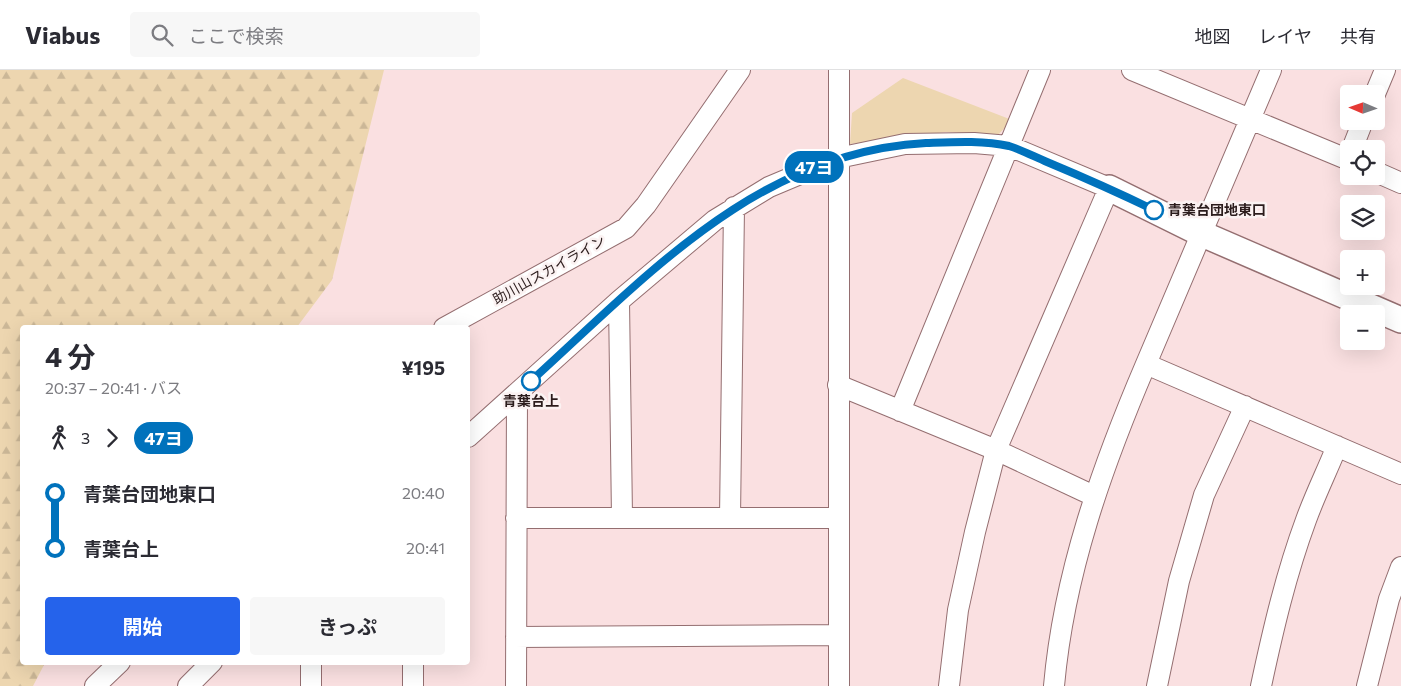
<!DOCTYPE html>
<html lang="ja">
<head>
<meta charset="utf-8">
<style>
  body { margin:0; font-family:Commissioner,"Noto Sans JP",sans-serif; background:#f7f7f7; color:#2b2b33; height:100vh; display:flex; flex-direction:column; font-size:19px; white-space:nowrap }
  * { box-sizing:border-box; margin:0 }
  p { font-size:16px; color:#7c7c81 }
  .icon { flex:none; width:28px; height:28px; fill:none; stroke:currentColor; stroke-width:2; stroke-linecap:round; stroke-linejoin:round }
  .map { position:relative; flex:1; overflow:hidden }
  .panel { position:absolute; left:20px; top:255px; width:450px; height:340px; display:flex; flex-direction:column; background:#fff; border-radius:5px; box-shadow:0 5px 20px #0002 }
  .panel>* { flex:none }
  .badge { padding:0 10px; border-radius:16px; font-size:18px; line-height:32px }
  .needle { width:32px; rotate:272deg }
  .fabs { position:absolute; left:1340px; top:15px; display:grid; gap:10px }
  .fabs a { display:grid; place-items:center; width:45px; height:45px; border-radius:5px; background:#fff; box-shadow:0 5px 20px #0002; font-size:25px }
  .map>.badge { position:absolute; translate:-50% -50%; box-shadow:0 0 0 2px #fff }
  .legs { display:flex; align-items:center; gap:8px; height:55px; padding:0 25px; font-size:16px }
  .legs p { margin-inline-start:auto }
  .summary { display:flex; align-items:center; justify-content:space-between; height:85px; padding:0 25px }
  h1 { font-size:28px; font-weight:700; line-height:38px }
  .action { display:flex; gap:10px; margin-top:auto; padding:10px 25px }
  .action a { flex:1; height:58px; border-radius:5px; background:#2563eb; color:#fff; font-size:20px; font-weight:700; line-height:58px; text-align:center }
  .action a+a { background:#f7f7f7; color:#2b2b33 }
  ul { padding:0 25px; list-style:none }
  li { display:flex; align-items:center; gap:18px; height:55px; font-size:19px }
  li i { display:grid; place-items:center; width:8px; height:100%; margin:0 6px; background:currentColor }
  li i::after { content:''; width:12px; height:12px; margin:-6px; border:4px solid; border-radius:50%; background:#fff }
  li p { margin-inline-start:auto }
  li:first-child i { background:linear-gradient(#0000 50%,currentColor 0) }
  li:last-child i { background:linear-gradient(currentColor 50%,#0000 0) }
  header { display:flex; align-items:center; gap:30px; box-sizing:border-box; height:70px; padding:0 25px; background:#fff; border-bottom:1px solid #e1e1e2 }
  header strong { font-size:24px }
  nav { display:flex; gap:28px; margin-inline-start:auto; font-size:18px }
  .search { width:350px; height:45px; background:#f7f7f7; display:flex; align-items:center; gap:12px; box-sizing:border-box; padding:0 18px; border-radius:5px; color:#7c7c81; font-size:19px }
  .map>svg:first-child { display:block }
</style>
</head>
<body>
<header>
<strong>Viabus</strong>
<div class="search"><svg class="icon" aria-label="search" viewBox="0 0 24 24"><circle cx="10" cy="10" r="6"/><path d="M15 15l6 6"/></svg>ここで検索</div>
<nav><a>地図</a><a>レイヤ</a><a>共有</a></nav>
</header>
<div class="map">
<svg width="1401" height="616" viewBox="0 0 1401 616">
  <defs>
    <pattern id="forest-firs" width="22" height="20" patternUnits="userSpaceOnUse" patternTransform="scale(1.25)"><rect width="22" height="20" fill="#edd6b0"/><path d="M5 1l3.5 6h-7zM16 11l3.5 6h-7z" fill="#cbb797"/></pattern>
  </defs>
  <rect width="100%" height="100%" fill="#fae0e1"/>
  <path fill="url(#forest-firs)" d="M0,0H384L332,210L297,257L22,258V592L45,593L33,616H0Z"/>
  <path fill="#edd6b0" d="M903,8L1012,50L998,65L946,62L850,74L852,43Z"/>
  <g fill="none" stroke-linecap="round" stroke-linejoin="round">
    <defs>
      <path id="minor" d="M1132,0L1349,90
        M1271,0L1146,294L1401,404
        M1375,24L1385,0
        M1352,79L1363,51
        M1376,102L1401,113
        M619,231L622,447
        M444,258L626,158L646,135L740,0
        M838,315L996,380L1094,426
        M900,341L1040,0
        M468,367L619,231L715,150L769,117L838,88L905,74L974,73L1009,76L1109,118L996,380L975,462L958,540L949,616
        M516,448H839
        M730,448L734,137
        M516,567L839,565
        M413,592V616
        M95,616L120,592
        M188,616L212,592
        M311,616V592
        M516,616L517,324
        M839,616V0
        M1054,616C1064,503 1102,397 1146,294
        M1157,616L1179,511L1204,425L1245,336
        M1261,616C1273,560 1286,504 1306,450C1315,425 1327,401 1337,376
        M1367,616L1389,529L1401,497"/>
      <path id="tertiary" d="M1109,118L1200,163L1401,250"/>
    </defs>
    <use href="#minor" stroke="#946e70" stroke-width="22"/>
    <use href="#tertiary" stroke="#946e70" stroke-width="28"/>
    <use href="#minor" stroke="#fff" stroke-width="20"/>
    <use href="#tertiary" stroke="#fff" stroke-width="25"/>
  </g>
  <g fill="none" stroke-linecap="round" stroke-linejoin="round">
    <defs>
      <path id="line-1" d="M531,311C648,205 758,82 926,73C952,72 983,70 1009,76C1022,80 1035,87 1047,92C1083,107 1119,123 1154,140"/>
    </defs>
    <use href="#line-1" stroke="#fff" stroke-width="11"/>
    <use href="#line-1" stroke="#0072bc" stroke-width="8"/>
  </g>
  <g fill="#fff" stroke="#0072bc" stroke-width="2.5">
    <circle cx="1154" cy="140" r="9"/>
    <circle cx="531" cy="311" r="9"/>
  </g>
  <g text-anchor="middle" stroke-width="5" stroke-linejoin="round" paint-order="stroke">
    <g font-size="14" font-weight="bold" fill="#2b1c1c" stroke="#fbf2f2" text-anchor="start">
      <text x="1168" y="145">青葉台団地東口</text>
      <text x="531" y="336" text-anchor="middle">青葉台上</text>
    </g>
    <g font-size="14" fill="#2b1c1c" stroke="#fbf2f2">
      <text transform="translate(549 200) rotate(-29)" y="5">助川山スカイライン</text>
    </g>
  </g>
</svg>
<div class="fabs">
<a><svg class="needle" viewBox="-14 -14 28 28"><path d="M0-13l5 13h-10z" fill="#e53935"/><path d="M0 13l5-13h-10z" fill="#7c7c81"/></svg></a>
<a><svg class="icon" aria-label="locate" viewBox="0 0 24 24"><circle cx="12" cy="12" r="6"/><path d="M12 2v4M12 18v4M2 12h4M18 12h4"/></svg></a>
<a><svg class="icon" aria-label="layers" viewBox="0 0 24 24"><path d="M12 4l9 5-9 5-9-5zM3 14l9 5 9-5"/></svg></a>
<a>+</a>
<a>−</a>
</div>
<b class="badge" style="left:814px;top:97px;background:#0072bc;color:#fff">47ヨ</b>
<section class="panel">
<div class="summary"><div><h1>4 分</h1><p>20:37 – 20:41 · バス</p></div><b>¥195</b></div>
<div class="legs"><svg class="icon" aria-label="walk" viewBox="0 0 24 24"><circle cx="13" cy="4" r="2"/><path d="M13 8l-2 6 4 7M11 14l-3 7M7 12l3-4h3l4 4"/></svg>3<svg class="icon" aria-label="forward" viewBox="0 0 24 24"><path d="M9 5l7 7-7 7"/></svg><b class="badge" style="background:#0072bc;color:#fff">47ヨ</b></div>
<ul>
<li><i style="color:#0072bc"></i><b>青葉台団地東口</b><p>20:40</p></li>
<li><i style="color:#0072bc"></i><b>青葉台上</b><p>20:41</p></li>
</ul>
<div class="action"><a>開始</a><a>きっぷ</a></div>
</section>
</div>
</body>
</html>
